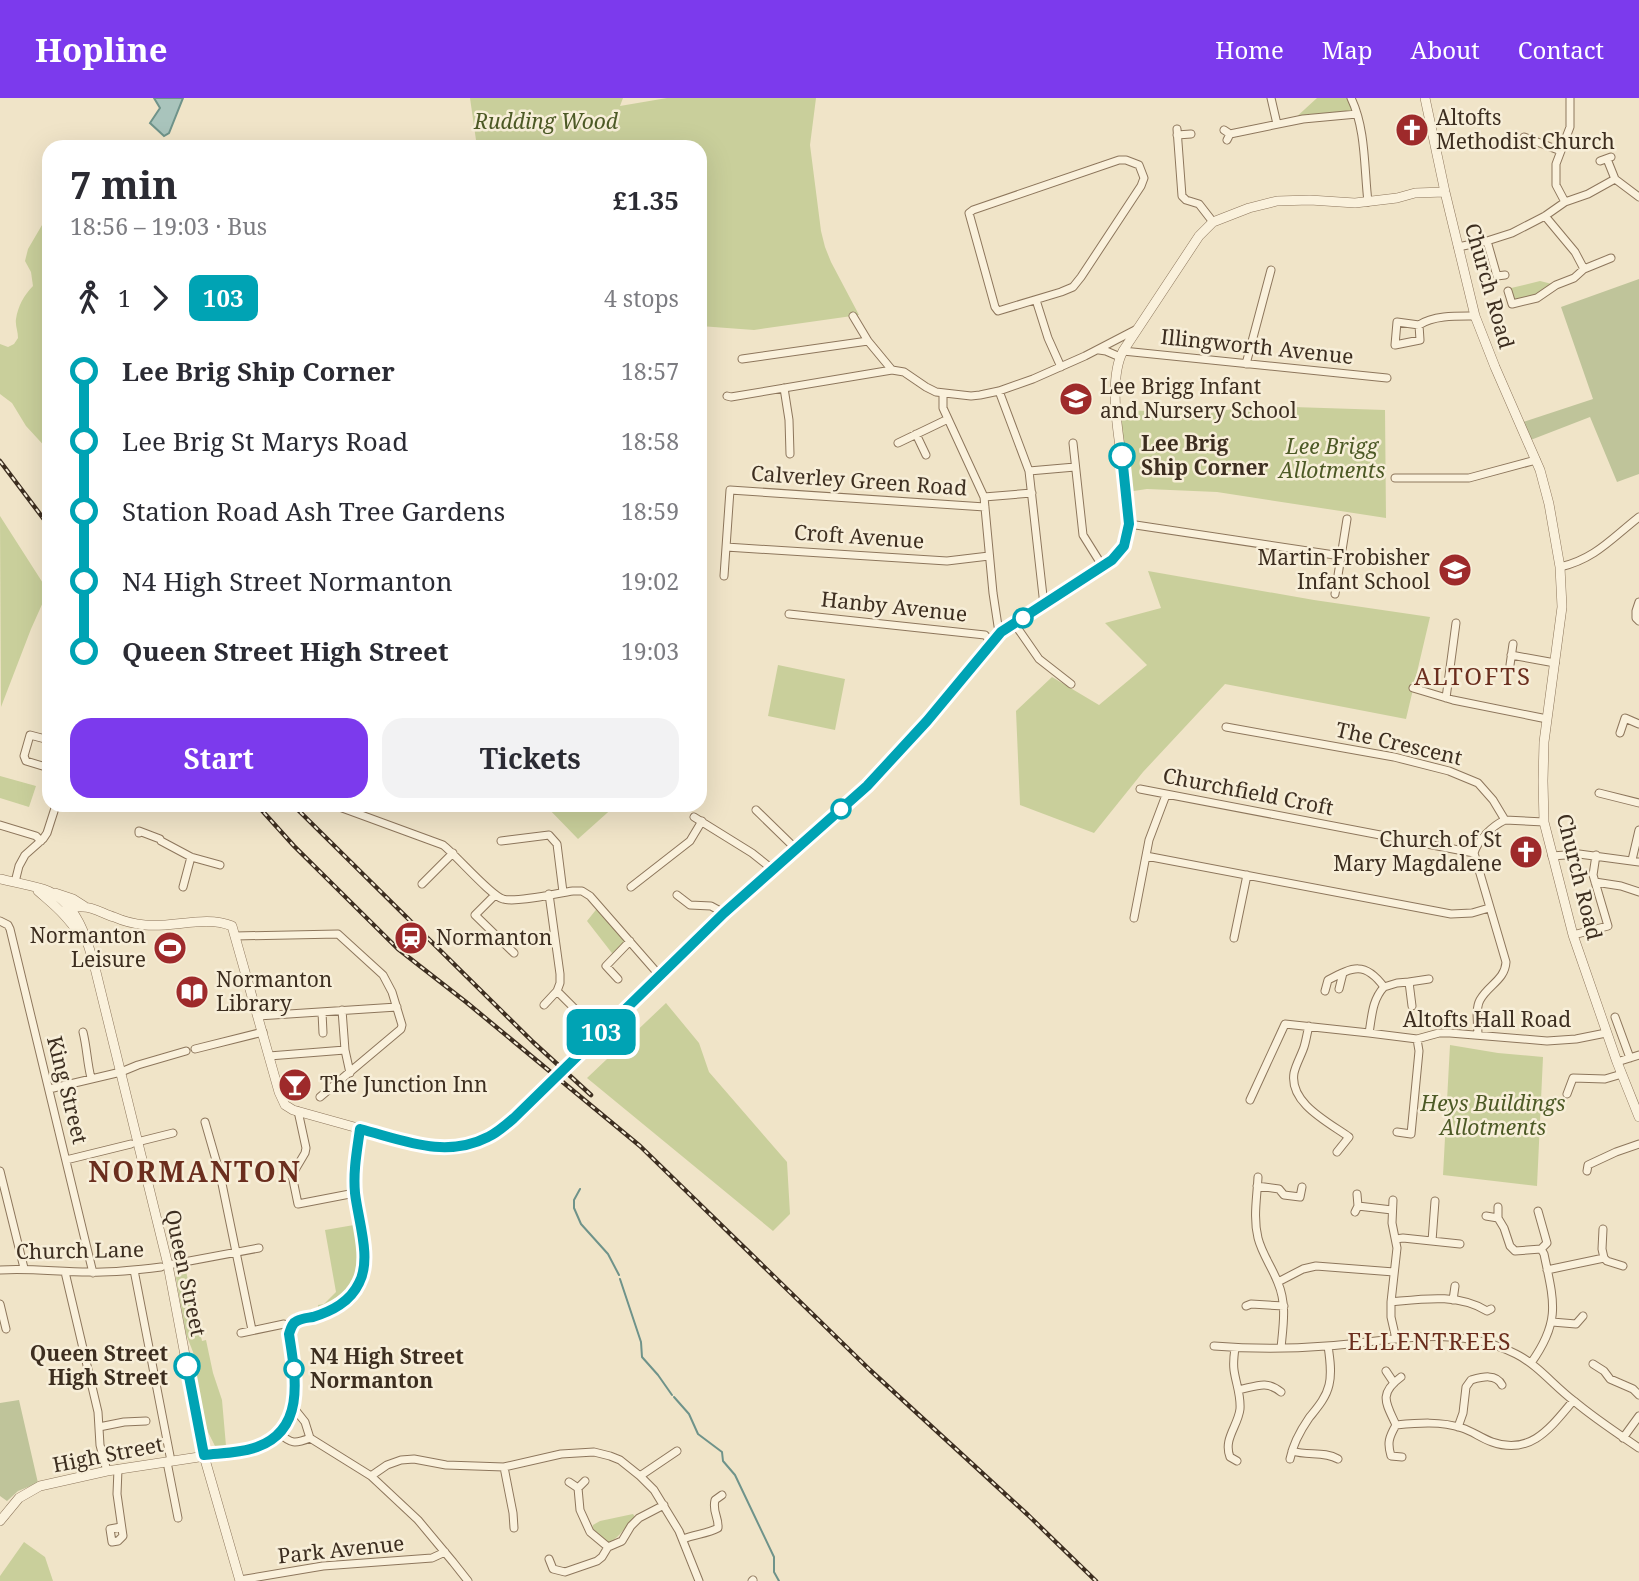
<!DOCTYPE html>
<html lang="en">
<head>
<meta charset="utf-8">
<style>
  body { margin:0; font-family:"Noto Serif",serif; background:#f2f2f3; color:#2b2b33; height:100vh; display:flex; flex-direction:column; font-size:26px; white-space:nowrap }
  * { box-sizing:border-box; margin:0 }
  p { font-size:23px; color:#7c7c81 }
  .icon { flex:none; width:38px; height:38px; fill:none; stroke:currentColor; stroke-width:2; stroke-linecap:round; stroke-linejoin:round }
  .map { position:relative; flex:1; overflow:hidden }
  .side { position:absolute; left:42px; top:42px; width:665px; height:672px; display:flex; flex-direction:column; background:#fff; border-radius:21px; box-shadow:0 7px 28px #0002 }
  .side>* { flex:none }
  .badge { padding:0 14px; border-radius:10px; font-size:24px; line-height:46px }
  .map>.badge { position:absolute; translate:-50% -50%; box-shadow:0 0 0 4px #fff }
  .legs { display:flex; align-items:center; gap:10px; height:77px; padding:0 28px; font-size:23px }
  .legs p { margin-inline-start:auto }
  .summary { display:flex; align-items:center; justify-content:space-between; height:119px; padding:0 28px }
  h1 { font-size:38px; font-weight:700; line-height:52px }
  .button { display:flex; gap:14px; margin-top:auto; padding:14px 28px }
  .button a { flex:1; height:80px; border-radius:21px; background:#7c3aed; color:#fff; font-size:28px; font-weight:700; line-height:80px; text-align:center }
  .button a+a { background:#f2f2f3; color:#2b2b33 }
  ul { padding:0 28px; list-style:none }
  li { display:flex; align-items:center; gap:24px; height:70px; font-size:26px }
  li i { display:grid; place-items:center; width:10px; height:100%; margin:0 9px; background:currentColor }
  li i::after { content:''; width:18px; height:18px; margin:-9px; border:5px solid; border-radius:50%; background:#fff }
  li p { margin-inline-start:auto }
  li:first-child i { background:linear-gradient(#0000 50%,currentColor 0) }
  li:last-child i { background:linear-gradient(currentColor 50%,#0000 0) }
  header { display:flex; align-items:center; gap:42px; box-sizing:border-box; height:98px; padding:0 35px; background:#7c3aed; color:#fff }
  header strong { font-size:33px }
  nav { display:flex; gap:38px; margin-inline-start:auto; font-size:24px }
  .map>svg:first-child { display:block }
</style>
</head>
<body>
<header>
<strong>Hopline</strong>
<nav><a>Home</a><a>Map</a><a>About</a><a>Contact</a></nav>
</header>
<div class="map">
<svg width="1639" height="1483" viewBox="0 0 1639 1483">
  <rect width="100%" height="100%" fill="#f0e4c8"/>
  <path fill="#c9cf9b" d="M470,0H623L620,8L667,0H816L810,47L821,133L825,149L831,164L859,217L754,232L700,228V49H586L585,47L574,49H477Z
    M1317,0H1351L1357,16L1293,22Z
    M49,115V353L26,328L12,305L0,296V246L8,249L14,246L18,240C18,233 15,227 16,221C18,208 24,197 33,188L31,174L25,163L28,151Z
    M1540,183L1556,187L1547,194L1512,206L1507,191Z
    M1236,307L1385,312L1386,420L1217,394L1147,391L1127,394L1116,311L1201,317L1232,311Z
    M0,418L48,493L31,531L1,609Z
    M1148,473L1314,502L1430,519L1406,621L1225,586L1143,674L1094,735L1020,707L1016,613L1052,579L1099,607L1147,567L1105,525L1161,510Z
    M778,567L845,581L835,632L768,618Z
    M0,678L36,688L29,709L0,700Z
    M545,707H616L578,741Z
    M599,808L630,843L615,859L587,823Z
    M666,905L699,945L709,974L787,1064L790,1116L773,1133L587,980Z
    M1450,947L1498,955L1543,959L1537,1088L1443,1077Z
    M354,1127C360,1166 362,1196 318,1211V1207L324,1206L336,1194L325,1132Z
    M185,1169L202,1243L206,1242L213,1275L222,1302L226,1348H215L208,1334L200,1307L196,1288V1270L193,1254L186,1236L176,1180L178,1173Z
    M633,1416L635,1419C623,1430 622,1438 607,1446L592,1430L593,1427L600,1423Z
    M24,1444L45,1459L53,1483H0V1478Z"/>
  <path fill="#bfc49a" d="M1639,181V376L1617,384L1590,319L1528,343L1520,325L1593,301L1561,209Z
    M19,1302L38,1385L18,1393L7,1403L0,1398V1305Z"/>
  <path fill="#a9c4bc" stroke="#6f938a" stroke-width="2" d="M154,0H183L169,35L164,38L150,25L160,10Z"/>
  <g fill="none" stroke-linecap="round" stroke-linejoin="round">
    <path stroke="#6f938a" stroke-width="2" d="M580,1091L574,1102V1110L581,1126L608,1156L619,1177
      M620,1181L641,1244L642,1259L658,1277L672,1297
      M674,1299L689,1316L698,1336L722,1354L723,1363L735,1377L774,1459V1474L779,1483"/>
    <defs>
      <path id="minor" d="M1271,0L1277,26
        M1351,0C1366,31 1364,70 1368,104
        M1177,31L1182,98L1186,102L1199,106L1213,124
        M1224,32L1230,36L1227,42
        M1230,36L1303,21L1357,16
        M1177,37L1191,36
        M1524,39L1561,53
        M1607,61L1615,81L1639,99
        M1119,62H1126L1139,67L1144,80L1141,88L1081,179L1073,189L1061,194L998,213L995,209L969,115L973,112Z
        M1600,63L1611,59
        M1565,104L1556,87V66L1570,29V0
        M1545,118L1575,154L1584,171
        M1487,143L1497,178L1505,177
        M1458,149L1487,143L1512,135L1545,118L1565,104L1588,96L1615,81
        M1508,193L1512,206L1537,200L1556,187L1574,180L1584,171L1611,160
        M1036,202L1048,240L1061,269
        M853,218L868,243L892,272L904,274L926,289L936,294L971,298L980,297L999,293L1033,281L1085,258L1137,231
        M1419,227L1420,242L1395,247L1397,224L1419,227C1434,217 1458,218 1475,218
        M1099,252L1106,253L1120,259
        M1123,253L1387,280
        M742,261L868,243
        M1246,266L1271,172
        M784,290L789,322L790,356
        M999,293L1029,373L1044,507
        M943,295V310L984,399L993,495L998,528L1001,534
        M727,298L731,299L892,272
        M916,336L926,357
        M898,345L948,321
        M1073,345L1083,437L1103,469
        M1029,373L1075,369
        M1395,380H1469L1536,362
        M984,399L1032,395
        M1129,426L1341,458
        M726,449L947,463L989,458
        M1560,469C1595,461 1612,440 1639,419
        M724,478L730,392L985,409
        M1335,496L1347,421
        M1639,504L1636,513V520L1639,523
        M789,516L985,537L992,545
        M1014,525L1039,561L1071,586
        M1511,557L1555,565
        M1510,567L1513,546
        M1413,590L1453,602L1547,621
        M1446,600L1456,525
        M1226,629L1394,659L1449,673L1478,685L1493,702L1505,722
        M1620,635L1625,620L1639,626
        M49,642L30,637L24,658L26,663L49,670
        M1140,691L1474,755
        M1599,695L1639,705
        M334,707L443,747C456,757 491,798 503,801C516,805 558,795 573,793H582L590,798L660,878
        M756,712L796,751
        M694,719L752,755L772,771
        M1505,722L1544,724
        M0,727L36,738L41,743
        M139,735V733L160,741L161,743L191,759L220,767
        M501,743L549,737L557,746L563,794
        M1146,758L1451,816L1472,815L1489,810
        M1552,758L1579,756L1639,764
        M1632,762L1639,732
        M15,784L19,768L25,757L43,741L47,735L56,707
        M1595,784L1621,788L1639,794
        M422,786L453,755
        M183,789L191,759
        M631,789L690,743L702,723
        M549,796L560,876V885L557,893L591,927
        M495,797L475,817L514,855
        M677,797L690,807L711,808L724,815
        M1134,820L1149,742L1166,697
        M0,823L8,827L10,831L93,1175
        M1573,837L1608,828L1593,777L1596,757
        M235,838L338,836L383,877L392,894L402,927L401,931L320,999
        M1234,840L1247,777
        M618,881L606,868L630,843
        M1409,884L1429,881
        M1384,889L1397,885L1409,884L1412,908
        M1339,891L1343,875
        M1325,893L1328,882C1353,869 1365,863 1384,889C1372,902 1372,918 1369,935
        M544,907L557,893
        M342,912L345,952L350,975
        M322,914L323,935
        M258,918L397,909
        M1615,919L1630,960
        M1309,928C1307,935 1306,943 1304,949C1301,958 1296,966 1294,975C1289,1005 1328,1024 1349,1039L1337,1054
        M83,934C87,950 87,964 91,980
        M1478,937C1478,926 1475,911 1480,902C1488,887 1505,882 1506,864L1474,755C1478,742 1492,728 1505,722
        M195,951L263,934
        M269,958L345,952
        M1617,964L1639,957
        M49,991L121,974L138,967L186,953
        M1567,996L1573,980L1605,981L1622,976
        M1250,1002L1285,926L1369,935L1417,941L1439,935H1450L1547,943L1576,941L1606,935
        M298,1013L306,1050L305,1055L292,1077L298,1106L355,1095
        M205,1024L220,1076L252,1232
        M1397,1034L1411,1036L1419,953L1417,941
        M137,1044L173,1035
        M66,1062L131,1046
        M0,1073L24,1170
        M1587,1073L1588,1067L1616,1054L1639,1046
        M1258,1079C1257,1100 1253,1119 1258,1140C1262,1156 1272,1169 1278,1185C1287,1206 1283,1228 1281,1250
        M1257,1088L1279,1091L1284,1097L1300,1099L1302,1089
        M1357,1096L1358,1108
        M1393,1102L1392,1125L1397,1150L1391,1204V1219L1396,1241
        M1498,1109V1120L1504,1130L1510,1148L1515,1153L1541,1151L1544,1156C1554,1204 1561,1223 1531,1265
        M1538,1113L1547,1145L1541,1151
        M1355,1114L1358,1108L1392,1112
        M1486,1118L1498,1120
        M1396,1141L1403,1140L1460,1146
        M1432,1143L1435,1103
        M1604,1160L1607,1163L1623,1168
        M168,1167L259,1150
        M0,1172C30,1170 59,1174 89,1174C113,1175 137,1172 161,1169
        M134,1172L171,1363
        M1547,1172L1604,1160L1602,1151L1603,1131
        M65,1174L98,1314L100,1347L107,1373
        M1278,1184L1303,1171L1316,1168L1394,1174
        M1453,1202L1455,1188
        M1391,1204C1422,1201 1458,1195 1487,1213L1491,1211
        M0,1206L6,1231
        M1246,1208L1251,1206L1284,1208
        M1552,1224L1576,1226L1583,1218
        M241,1235L284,1226L291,1228
        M1214,1248C1251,1251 1289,1251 1326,1248C1389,1244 1456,1225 1516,1256C1538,1267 1554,1288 1574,1303C1594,1320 1617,1335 1639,1350
        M1235,1250C1234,1257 1233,1265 1234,1272C1236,1286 1241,1297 1240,1311C1238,1328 1223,1341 1230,1359L1237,1363
        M1593,1266L1604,1273L1610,1281L1633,1291L1639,1297
        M1386,1273L1394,1285
        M1239,1292C1257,1288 1266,1282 1281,1294
        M293,1309L305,1324L310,1340
        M1396,1327C1418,1325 1441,1323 1462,1330C1472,1333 1481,1340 1492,1344C1531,1358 1551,1329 1573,1303
        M1396,1327C1386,1305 1378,1296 1401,1279
        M1396,1327C1389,1339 1387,1345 1391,1358L1402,1359
        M99,1329L124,1324L146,1323
        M1458,1329L1463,1315L1466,1289L1471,1282C1482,1279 1496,1275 1502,1287
        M279,1335C291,1346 295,1346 310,1340
        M310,1340L371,1378L418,1422L453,1464L468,1483
        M1623,1340L1639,1318
        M1292,1353C1308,1358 1324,1353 1338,1361
        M1290,1361C1293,1346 1300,1333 1309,1320C1317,1310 1326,1300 1329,1287C1332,1275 1330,1261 1328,1248
        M167,1364L178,1420
        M504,1369L513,1415L514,1430
        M118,1371L117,1396L123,1438L118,1443L112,1444L110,1431L121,1429
        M371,1378L387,1367L401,1362L414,1361L446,1367L504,1369L561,1356L594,1354L610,1358L620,1362L640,1378L654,1392L679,1433L699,1483
        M640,1378L677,1353
        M585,1383L578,1390L580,1412L590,1434L608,1449
        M569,1384L578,1390
        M683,1441C695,1436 707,1436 718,1430C719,1419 712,1414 715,1402L722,1397
        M549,1461L553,1471L565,1474L597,1463L602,1459L608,1449L622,1443L631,1428L639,1420L664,1407
        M240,1482L323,1468L432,1460L445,1454
        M752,1483L753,1482"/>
      <path id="tertiary" d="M1425,0L1445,94L1475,218L1495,269L1540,372L1549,406L1560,469L1562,509L1544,644L1543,683L1544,724L1573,837L1617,964L1639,1019
        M0,781C14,784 29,787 43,791C76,802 87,840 95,870L168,1167L204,1358L240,1483
        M38,793C47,801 56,808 64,817C71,824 75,832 84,838
        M55,795L73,801L84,808
        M62,814C68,811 75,808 83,809C93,809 104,816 114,819C123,823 135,826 145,827C174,830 205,817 232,828L279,994L285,1007L293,1012L426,1049C479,1056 508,1026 543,992
        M610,925L724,815L867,689L927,623L1001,534L1103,469C1110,463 1121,455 1125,446C1129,434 1128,421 1128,408C1125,366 1104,289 1123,253L1199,138L1213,124L1249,110L1277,103L1310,102L1355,105L1397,100L1415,95L1445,94
        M0,1423L19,1400L40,1388L107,1373L245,1352C307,1337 296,1285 290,1236C293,1216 318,1220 333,1212C344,1206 354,1196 359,1185C373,1159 358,1123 355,1095C353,1073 357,1053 361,1031"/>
    </defs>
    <use href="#minor" stroke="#8d765c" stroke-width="9"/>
    <use href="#tertiary" stroke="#8d765c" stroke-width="10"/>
    <use href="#minor" stroke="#faf1dc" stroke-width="7"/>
    <use href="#tertiary" stroke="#faf1dc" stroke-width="9"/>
    <defs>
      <path id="rail" d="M0,363L49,428
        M257,707L294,748L398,851L466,904L640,1048L870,1272L1028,1417L1096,1483
        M293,707L533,944L591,997"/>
    </defs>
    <use href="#rail" stroke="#3d2e20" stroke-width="4.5"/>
    <use href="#rail" stroke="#f7eed8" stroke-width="2" stroke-dasharray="5" stroke-linecap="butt"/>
    <defs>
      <path id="tertiary-bridge" d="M543,992L610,925"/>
    </defs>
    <use href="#tertiary-bridge" stroke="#8d765c" stroke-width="10" stroke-linecap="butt"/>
    <use href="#tertiary-bridge" stroke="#faf1dc" stroke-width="9"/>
  </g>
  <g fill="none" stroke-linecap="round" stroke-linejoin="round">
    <defs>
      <path id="line-1" d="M187,1268L204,1357C222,1355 241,1355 257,1349C307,1331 295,1276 289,1236C291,1230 292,1225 297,1223C302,1220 308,1220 313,1219C332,1213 350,1204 359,1185C372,1161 358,1122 355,1095C353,1073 357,1053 360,1031C403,1042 445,1061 488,1039C497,1035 506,1027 514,1020L724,815L867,688L927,623L1001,534L1112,462L1124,448L1129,426L1122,358"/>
    </defs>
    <use href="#line-1" stroke="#fff" stroke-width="16"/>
    <use href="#line-1" stroke="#00a3b4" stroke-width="10"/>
  </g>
  <defs>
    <symbol id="church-disc" viewBox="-11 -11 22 22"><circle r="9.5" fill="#9e2a2b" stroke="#f7eed8"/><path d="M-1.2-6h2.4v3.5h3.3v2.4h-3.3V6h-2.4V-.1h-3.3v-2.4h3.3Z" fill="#fff"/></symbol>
    <symbol id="school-disc" viewBox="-11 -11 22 22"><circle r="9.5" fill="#9e2a2b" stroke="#f7eed8"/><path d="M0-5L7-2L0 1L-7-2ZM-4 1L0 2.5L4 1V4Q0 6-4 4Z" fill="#fff"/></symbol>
    <symbol id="station-disc" viewBox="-11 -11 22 22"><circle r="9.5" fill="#9e2a2b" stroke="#f7eed8"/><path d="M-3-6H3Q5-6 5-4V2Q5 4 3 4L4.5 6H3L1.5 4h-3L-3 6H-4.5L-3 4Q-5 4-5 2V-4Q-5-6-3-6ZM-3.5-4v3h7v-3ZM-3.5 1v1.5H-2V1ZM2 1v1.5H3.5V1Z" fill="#fff"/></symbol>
    <symbol id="stadium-disc" viewBox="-11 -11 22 22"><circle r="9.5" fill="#9e2a2b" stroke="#f7eed8"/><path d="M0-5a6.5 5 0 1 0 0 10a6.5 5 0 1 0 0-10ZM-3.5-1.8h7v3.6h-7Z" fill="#fff"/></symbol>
    <symbol id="library-disc" viewBox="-11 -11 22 22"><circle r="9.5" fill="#9e2a2b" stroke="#f7eed8"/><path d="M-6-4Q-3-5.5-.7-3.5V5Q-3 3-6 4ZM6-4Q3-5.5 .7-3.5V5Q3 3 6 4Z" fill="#fff"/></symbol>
    <symbol id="bar-disc" viewBox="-11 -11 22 22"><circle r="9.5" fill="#9e2a2b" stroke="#f7eed8"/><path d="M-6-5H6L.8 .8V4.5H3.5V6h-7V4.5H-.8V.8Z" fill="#fff"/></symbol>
  </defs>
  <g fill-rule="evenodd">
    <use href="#church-disc" x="1393" y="13" width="38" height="38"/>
    <use href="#school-disc" x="1057" y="282" width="38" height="38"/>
    <use href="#school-disc" x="1436" y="453" width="38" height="38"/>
    <use href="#church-disc" x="1507" y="735" width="38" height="38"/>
    <use href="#station-disc" x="392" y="821" width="38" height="38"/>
    <use href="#stadium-disc" x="151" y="831" width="38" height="38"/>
    <use href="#library-disc" x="173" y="875" width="38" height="38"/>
    <use href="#bar-disc" x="276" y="968" width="38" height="38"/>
  </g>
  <g fill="#fff" stroke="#00a3b4" stroke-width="3.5">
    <circle cx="1122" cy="358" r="12"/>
    <circle cx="1023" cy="520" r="9"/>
    <circle cx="841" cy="711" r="9"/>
    <circle cx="187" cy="1268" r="12"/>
    <circle cx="294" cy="1271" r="9"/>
  </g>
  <g text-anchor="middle" stroke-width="5" stroke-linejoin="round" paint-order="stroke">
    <g font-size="21" fill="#3d2e20" stroke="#f7eed8" text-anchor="start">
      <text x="1436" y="27">Altofts<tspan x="1436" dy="24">Methodist Church</tspan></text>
      <text x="1100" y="296">Lee Brigg Infant<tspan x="1100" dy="24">and Nursery School</tspan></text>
      <text x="1430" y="467" text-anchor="end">Martin Frobisher<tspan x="1430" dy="24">Infant School</tspan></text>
      <text x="1502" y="749" text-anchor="end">Church of St<tspan x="1502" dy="24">Mary Magdalene</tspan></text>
      <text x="146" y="845" text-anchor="end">Normanton<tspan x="146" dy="24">Leisure</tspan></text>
      <text x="436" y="847">Normanton</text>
      <text x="216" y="889">Normanton<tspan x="216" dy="24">Library</tspan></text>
      <text x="320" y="994">The Junction Inn</text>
    </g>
    <g font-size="21" font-style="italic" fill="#4d5a26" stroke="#f7eed8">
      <text x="546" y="31">Rudding Wood</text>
      <text x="1332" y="356">Lee Brigg<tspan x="1332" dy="24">Allotments</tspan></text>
      <text x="1493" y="1013">Heys Buildings<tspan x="1493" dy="24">Allotments</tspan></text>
    </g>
    <g font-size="21" fill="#3d2e20" stroke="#f7eed8">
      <text transform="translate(1489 188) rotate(74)" y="7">Church Road</text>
      <text transform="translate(1257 249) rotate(6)" y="7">Illingworth Avenue</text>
      <text transform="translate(859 383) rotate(4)" y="7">Calverley Green Road</text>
      <text transform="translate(859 439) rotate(4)" y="7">Croft Avenue</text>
      <text transform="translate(894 509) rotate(6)" y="7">Hanby Avenue</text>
      <text transform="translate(1399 646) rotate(13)" y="7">The Crescent</text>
      <text transform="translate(1248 694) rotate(11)" y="7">Churchfield Croft</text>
      <text transform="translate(1579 779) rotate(76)" y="7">Church Road</text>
      <text x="1487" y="929">Altofts Hall Road</text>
      <text transform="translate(67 992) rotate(76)" y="7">King Street</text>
      <text transform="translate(80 1153) rotate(-1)" y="7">Church Lane</text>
      <text transform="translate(185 1175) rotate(78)" y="7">Queen Street</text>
      <text transform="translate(108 1357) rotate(-11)" y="7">High Street</text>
      <text transform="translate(341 1452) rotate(-6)" y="7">Park Avenue</text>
    </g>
    <g font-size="21" font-weight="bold" fill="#3d2e20" stroke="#f7eed8" text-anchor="start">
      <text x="1141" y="353">Lee Brig<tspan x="1141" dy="24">Ship Corner</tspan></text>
      <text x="168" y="1263" text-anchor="end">Queen Street<tspan x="168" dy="24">High Street</tspan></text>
      <text x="310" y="1266">N4 High Street<tspan x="310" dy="24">Normanton</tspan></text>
    </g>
    <g font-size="23" letter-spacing="2" fill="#6b2e1e" stroke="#f7eed8">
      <text x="1430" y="1252">ELLENTREES</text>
    </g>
    <g font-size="24" letter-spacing="2" fill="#6b2e1e" stroke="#f7eed8">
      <text x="1473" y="587">ALTOFTS</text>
    </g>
    <g font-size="28" font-weight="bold" letter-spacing="2" fill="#6b2e1e" stroke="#f7eed8">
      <text x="195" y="1084">NORMANTON</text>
    </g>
  </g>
</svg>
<b class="badge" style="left:601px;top:934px;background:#00a3b4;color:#fff">103</b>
<section class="side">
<div class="summary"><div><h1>7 min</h1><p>18:56 – 19:03 · Bus</p></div><b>£1.35</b></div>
<div class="legs"><svg class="icon" aria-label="walk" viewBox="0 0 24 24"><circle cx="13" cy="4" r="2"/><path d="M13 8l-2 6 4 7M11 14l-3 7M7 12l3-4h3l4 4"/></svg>1<svg class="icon" aria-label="forward" viewBox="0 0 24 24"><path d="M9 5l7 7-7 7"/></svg><b class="badge" style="background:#00a3b4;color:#fff">103</b><p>4 stops</p></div>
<ul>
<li><i style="color:#00a3b4"></i><b>Lee Brig Ship Corner</b><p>18:57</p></li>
<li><i style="color:#00a3b4"></i><span>Lee Brig St Marys Road</span><p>18:58</p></li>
<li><i style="color:#00a3b4"></i><span>Station Road Ash Tree Gardens</span><p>18:59</p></li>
<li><i style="color:#00a3b4"></i><span>N4 High Street Normanton</span><p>19:02</p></li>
<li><i style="color:#00a3b4"></i><b>Queen Street High Street</b><p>19:03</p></li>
</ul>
<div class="button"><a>Start</a><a>Tickets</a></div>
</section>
</div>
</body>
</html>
